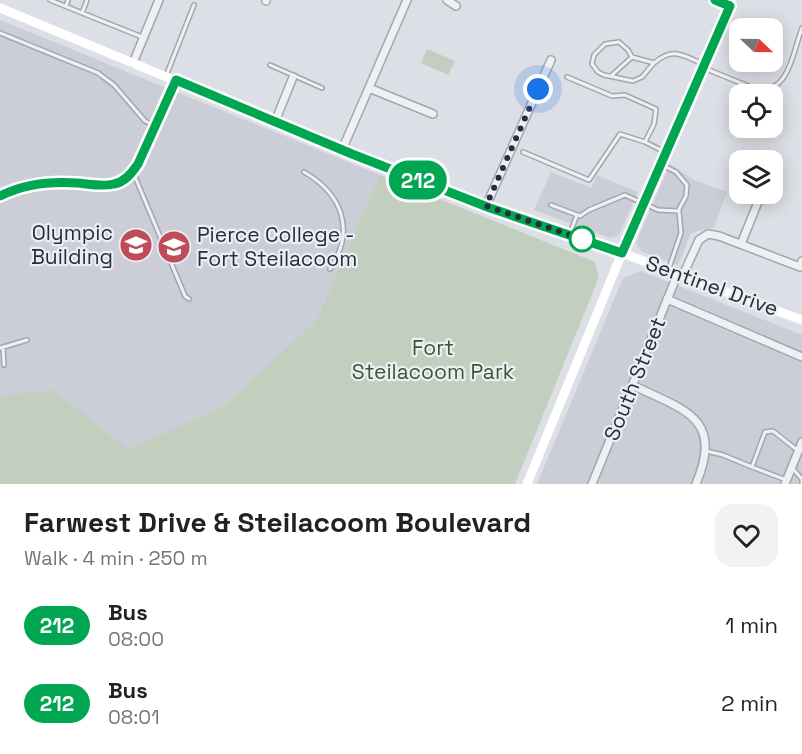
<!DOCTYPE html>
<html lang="en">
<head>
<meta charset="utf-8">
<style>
  body { margin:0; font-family:"Space Grotesk",sans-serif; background:#f2f2f2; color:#222; height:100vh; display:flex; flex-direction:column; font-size:22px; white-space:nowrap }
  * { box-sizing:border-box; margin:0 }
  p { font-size:20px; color:#767676 }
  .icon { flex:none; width:33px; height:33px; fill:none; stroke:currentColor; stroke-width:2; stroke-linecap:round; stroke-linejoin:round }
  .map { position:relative; height:484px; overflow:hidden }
  .drawer { display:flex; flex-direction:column; background:#fff; flex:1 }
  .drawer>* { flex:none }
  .badge { padding:0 12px; border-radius:20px; font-size:21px; line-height:39px }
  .needle { width:39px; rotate:112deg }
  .tools { position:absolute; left:729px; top:18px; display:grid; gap:12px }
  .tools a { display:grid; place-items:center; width:54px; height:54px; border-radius:12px; background:#fff; box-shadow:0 3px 15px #0003; font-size:30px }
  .you { position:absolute; width:30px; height:30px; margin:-15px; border:4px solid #fff; border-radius:50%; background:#1a73e8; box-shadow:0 0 0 9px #1a73e833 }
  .map>.badge { position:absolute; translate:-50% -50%; box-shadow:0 0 0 3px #fff }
  .round { display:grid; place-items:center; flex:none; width:63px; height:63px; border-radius:18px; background:#f2f2f2 }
  .head { display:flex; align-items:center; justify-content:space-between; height:102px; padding:0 24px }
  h1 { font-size:28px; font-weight:600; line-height:45px }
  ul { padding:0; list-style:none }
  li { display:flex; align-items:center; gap:18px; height:78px; padding:0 24px }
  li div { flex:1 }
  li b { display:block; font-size:22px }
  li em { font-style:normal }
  li .badge { min-width:66px; font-weight:700; text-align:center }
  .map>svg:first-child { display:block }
</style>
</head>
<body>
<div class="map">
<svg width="802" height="484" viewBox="0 0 802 484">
  <rect width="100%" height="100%" fill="#dcdfe5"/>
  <path fill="#cbced6" d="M0,20L380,175L317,319L225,406L127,449L0,432Z
    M670,164L694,180L727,192L714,227L691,233L678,265L641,251L636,243Z
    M551,172L591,188L597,175L638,192L619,235L610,238L534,210Z
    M641,271L802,335V484H537L623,278Z"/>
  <path fill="#c2cebe" d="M427,49L455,61L448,75L421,63Z
    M380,175L595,262L599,277L515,484H0V396L53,390L127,449L225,406L317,319Z"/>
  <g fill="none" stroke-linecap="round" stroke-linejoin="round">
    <defs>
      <path id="lane" d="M50,0L142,37
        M66,6L68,0
        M82,13L87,0
        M0,33L98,73L114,85L145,121L155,126
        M654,63L642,77L633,81L604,75L598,72L592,64L594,55L605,44L619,42L628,50L632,57L654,63C673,47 682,55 703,64
        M270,65L322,88
        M704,68L758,90C790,92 793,51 802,28
        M166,76L194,5
        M611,76L632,57
        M567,77L612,96L625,95L656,109L654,124L645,142
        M523,152L589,180L620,134L645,142L665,152
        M133,172L185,296L189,299
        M304,172C342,194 356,230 330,269
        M0,196C24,184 50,181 77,183C88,184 103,188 114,184C125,182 132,173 138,164L174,83
        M551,205L580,216L589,210L625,195L658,210L678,211L686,196L687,185L676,172L662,165
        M570,233L577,215
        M669,268L681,233L679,211
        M3,347L4,365
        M0,348L27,340
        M706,451L723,455L752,467
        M793,469L802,479V484
        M786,480L752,467L765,432L773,431L797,450"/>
      <path id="street" d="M447,0L456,6
        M266,1V0
        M133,63L159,0
        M369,88L433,114
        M275,122L293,77
        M342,150L407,0
        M486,206L551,60
        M741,244L758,202
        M683,275L699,240L708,234L719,236L800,267L802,261
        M667,299L802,357
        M632,385C684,410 724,417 696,484
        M592,484L678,273
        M785,484L802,442"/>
    </defs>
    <use href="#lane" stroke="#a2a6ae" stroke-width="6"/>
    <use href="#street" stroke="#a2a6ae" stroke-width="10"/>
    <use href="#lane" stroke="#eff0f4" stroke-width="3"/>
    <use href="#street" stroke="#eff0f4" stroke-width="7"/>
    <path stroke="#fff" stroke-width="9" d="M715,0L730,6
      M0,8L352,154L486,206L622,253L802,320
      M527,484L622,253L731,0"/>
  </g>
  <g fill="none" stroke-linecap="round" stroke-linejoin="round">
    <defs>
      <path id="line" d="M0,196C24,184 50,181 77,183C89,184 103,187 114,184C125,182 132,173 138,164L176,80L352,154L490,208L622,253L730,6L715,0"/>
    </defs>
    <use href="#line" stroke="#fff" stroke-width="14"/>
    <use href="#line" stroke="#00a651" stroke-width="9"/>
    <path stroke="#282d3a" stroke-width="6" stroke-dasharray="0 10.8" d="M538,89L486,206L590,242L582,239"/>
  </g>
  <defs>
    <symbol id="university-disc" viewBox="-11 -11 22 22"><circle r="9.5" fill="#bf4c58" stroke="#ebeef3"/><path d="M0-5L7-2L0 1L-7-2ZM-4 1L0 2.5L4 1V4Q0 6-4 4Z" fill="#fff"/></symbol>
  </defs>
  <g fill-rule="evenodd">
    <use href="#university-disc" x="117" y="226" width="38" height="38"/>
    <use href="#university-disc" x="155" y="228" width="38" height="38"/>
  </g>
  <circle fill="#fff" stroke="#00a651" stroke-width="3" cx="582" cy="239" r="12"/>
  <g text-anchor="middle" stroke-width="4.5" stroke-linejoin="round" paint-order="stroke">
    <g font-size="21" fill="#282d3a" stroke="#ebeef3" text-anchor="end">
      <text x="113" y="240">Olympic<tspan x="113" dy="24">Building</tspan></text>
      <text x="197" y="242" text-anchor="start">Pierce College -<tspan x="197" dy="24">Fort Steilacoom</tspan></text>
    </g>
    <g font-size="21" fill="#282d3a" stroke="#ebeef3">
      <text transform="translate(712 286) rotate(20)" y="7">Sentinel Drive</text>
      <text transform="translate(635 379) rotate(-68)" y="7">South Street</text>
    </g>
    <g font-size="21" fill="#3b5436" stroke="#ebeef3">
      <text x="433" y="355">Fort<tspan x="433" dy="24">Steilacoom Park</tspan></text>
    </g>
  </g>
</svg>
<div class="tools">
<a><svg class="needle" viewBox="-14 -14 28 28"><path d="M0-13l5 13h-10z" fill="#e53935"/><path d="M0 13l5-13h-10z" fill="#767676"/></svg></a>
<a><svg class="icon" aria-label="locate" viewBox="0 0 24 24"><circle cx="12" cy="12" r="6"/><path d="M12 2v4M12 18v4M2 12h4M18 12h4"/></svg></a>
<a><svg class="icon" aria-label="layers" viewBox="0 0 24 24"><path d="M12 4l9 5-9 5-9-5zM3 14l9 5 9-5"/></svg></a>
</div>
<div class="you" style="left:538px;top:89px"></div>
<b class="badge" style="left:418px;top:180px;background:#00a651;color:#fff">212</b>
</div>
<section class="drawer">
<div class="head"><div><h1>Farwest Drive &amp; Steilacoom Boulevard</h1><p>Walk · 4 min · 250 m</p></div><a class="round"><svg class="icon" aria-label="heart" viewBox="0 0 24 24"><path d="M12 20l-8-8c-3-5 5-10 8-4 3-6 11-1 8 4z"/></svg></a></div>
<ul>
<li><span class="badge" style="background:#00a651;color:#fff">212</span><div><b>Bus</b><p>08:00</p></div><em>1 min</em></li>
<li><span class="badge" style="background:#00a651;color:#fff">212</span><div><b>Bus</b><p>08:01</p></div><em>2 min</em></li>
</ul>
</section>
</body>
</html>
